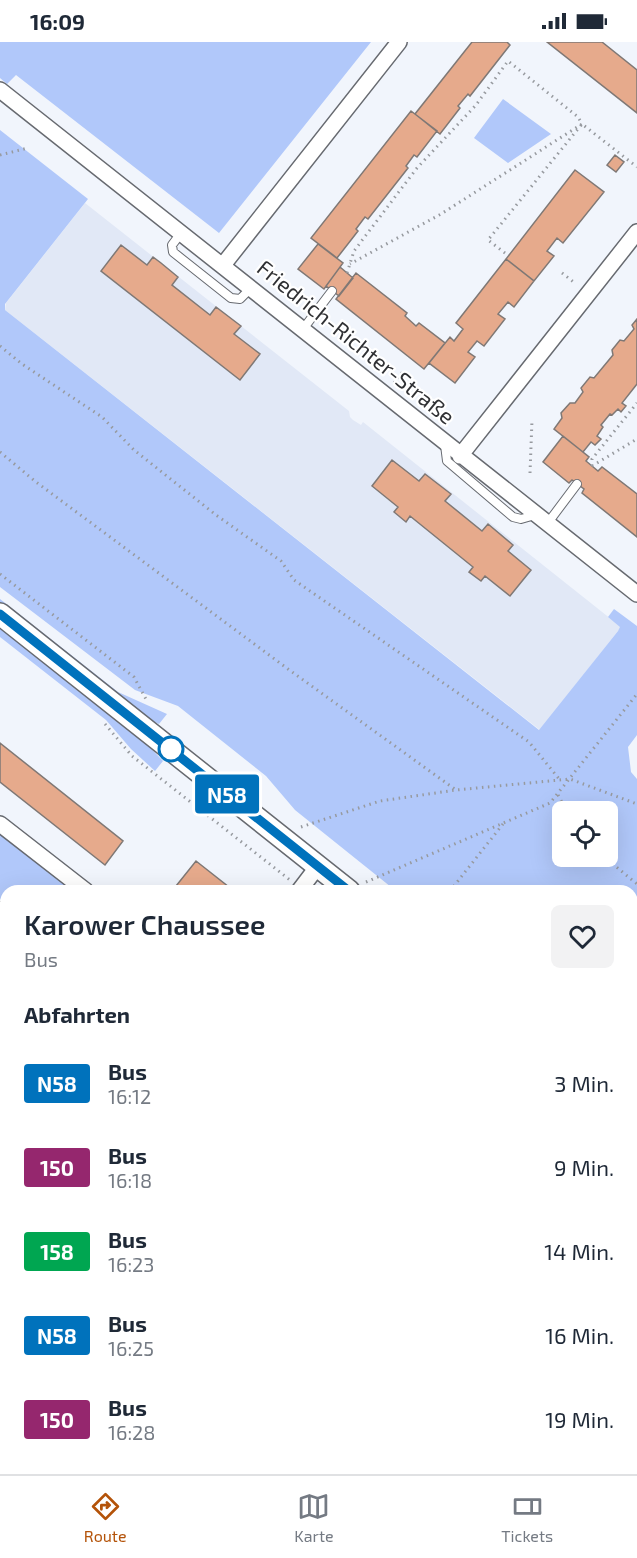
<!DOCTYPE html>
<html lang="de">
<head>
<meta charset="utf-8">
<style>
  body { margin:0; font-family:"Exo 2",sans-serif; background:#f2f2f3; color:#1f2937; height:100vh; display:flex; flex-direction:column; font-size:22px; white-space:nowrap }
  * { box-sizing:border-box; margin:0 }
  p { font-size:20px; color:#747a83 }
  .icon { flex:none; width:33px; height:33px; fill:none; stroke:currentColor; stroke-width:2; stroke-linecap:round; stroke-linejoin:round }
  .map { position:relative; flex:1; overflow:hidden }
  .panel { position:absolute; left:0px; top:843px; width:638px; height:590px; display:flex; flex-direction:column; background:#fff; border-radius:18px 18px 0 0; box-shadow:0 6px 24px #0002 }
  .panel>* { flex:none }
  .badge { padding:0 12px; border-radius:4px; font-size:21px; line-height:39px }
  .fabs { position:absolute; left:552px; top:759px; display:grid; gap:12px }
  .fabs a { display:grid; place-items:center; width:66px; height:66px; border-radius:9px; background:#fff; box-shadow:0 6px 24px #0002; font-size:30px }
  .map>.badge { position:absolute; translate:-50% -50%; box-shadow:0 0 0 3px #fff }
  h2 { padding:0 24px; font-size:22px; line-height:54px }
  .round { display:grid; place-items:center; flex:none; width:63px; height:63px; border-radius:9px; background:#f2f2f3 }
  .overview { display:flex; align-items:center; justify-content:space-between; height:102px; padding:0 24px }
  h1 { font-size:28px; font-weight:600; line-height:45px }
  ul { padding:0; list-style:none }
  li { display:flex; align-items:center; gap:18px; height:84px; padding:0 24px }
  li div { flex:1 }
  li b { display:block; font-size:22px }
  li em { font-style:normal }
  li .badge { min-width:66px; font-weight:700; text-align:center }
  .status { display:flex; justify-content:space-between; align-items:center; height:42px; padding:0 30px; background:#fff; direction:ltr }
  .status svg { height:16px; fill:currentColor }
  .menu { display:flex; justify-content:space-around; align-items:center; height:84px; border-top:2px solid #e0e1e3; background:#fff; font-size:16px; color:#747a83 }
  .menu a { display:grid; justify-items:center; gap:3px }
  .menu .current { color:#b45309 }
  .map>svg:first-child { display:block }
</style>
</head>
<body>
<div class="status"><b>16:09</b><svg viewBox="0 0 49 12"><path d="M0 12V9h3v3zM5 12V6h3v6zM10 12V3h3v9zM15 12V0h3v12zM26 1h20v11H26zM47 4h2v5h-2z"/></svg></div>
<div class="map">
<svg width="637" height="1432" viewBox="0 0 637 1432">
  <rect width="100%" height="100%" fill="#f1f5fc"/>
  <path fill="#e1e8f6" d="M85,161L349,369L350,375L353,378L361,383L363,380L621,585L540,688L5,268L6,261Z
    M0,1338L6,1343V1426L113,1427L120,1432H0Z
    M158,1427H349L345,1432H165Z"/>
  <path fill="#b1c8fa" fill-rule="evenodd" d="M0,0H371L219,191L16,33L7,42L0,36Z
    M503,57L551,92L508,121L474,96Z
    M0,88L88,157L5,262V268L539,688L618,589L620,585L608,575L614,567L637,584V693L628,705L631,730L637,737V1039L632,1035V849H396L295,768L266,734L178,664L135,648L0,545ZM562,770H608V814H562Z
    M0,557L118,650L167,672L159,682L149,677L0,561Z
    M0,584L142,697L163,719L155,729L131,707L106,678L0,595Z
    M2,790L75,849H6V862L0,857V792Z
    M632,1249L637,1253V1432H434L439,1426H632Z
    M113,1427H158L165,1432H120Z"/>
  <path fill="#e6aa8c" stroke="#7f7875" stroke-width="1.5" d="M472,0H507L510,3L470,54L468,52L458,64L460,66L440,92L415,72Z
    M547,0H602L637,28V71Z
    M411,69L437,89L417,115L414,113L406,124L408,126L368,177L365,175L356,187L358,189L337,216L311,196Z
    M615,113L624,120L616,130L607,123Z
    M575,128L604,150L563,201L557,196L547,209L554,214L534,239L506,217Z
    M318,202L343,221L324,247L298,227Z
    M121,203L147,223L153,215L161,221L178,235L172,243L210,273L216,265L241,284L234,292L260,312L240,338L101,229Z
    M506,217L534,239L514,265L508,260L498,272L505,277L484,304L477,299L468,310L475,315L455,341L429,321L450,295L454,299L463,287L456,281Z
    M340,225L353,236L339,254L326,244Z
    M356,231L407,271L405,274L416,284L419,281L445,301L424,327L336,257Z
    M637,277V342L622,361L626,364L621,370L618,367L612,373L610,372L601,383L603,385L597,394L601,397L595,403L591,400L583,410L554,387L562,376L561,371L570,361H575L583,350L581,346L590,335L594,336L613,313L612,308L620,298L624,299L634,287L632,283Z
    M563,394L589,415L586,419L598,429L602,425L637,452V495L582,451L584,447L572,438L569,441L543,420Z
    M392,418L419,439L425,432L451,452L445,459L482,489L488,482L513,503L508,509L531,528L510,554L485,534L481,539L469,530L473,525L410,474L406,480L394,470L398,465L372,444Z
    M0,701L123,799L105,823L0,740Z
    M196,819L234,849H172Z
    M0,901L6,906V944L0,939Z
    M632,1202L637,1207V1253L632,1248Z
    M0,1242L6,1247V1286L0,1281Z
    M170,1426H329L325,1432H177Z
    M439,1426L435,1432H388L392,1427L394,1430L397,1426Z"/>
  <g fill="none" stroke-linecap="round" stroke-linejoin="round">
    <defs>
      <path id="lane" d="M181,191L172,203L173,210L231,256L240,257L251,246
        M303,287L332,249
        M445,403L447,419L513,475L521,477L535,473
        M547,482L577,442
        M0,864L6,869"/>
      <path id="street" d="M0,48L637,552
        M223,223L399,0
        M460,414L637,190
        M0,782L86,849
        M299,849L318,824
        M632,1167L637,1171
        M0,1219L6,1224
        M357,1432L362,1426"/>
      <path id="secondary" d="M0,572L349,849
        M632,1071L637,1075"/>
    </defs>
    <use href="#lane" stroke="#676a70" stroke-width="10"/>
    <use href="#street" stroke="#676a70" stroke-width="18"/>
    <use href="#secondary" stroke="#676a70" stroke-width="24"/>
    <path stroke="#979a9f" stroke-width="3" stroke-dasharray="1.5 4.5" stroke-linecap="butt" d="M0,113L28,106
      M505,211L488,198L582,82L637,125
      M347,231L354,209L417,126L476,63L508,19L578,75L582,82L441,172L350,222
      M562,231L575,241
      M0,304L22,322L102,375L134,408L216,473L281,519L294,538L529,700L560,738
      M361,315L371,302
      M394,341L404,328
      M0,410L36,440L288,627L456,748
      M592,424V417L637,361
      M592,424L637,397
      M530,431L532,378
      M0,532L134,635L147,659
      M105,682L132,714L290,838
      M558,753L567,770
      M301,785L380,759L456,748L570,737L637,762
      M603,814L637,842
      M366,840L550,761L637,652
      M450,849L503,782
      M632,1106L637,1111
      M0,1135L6,1127
      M632,1289L637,1294
      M0,1370L5,1386
      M152,1426L159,1432
      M588,1426V1432"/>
    <use href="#lane" stroke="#fff" stroke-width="8"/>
    <use href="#street" stroke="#fff" stroke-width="15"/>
    <use href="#secondary" stroke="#fff" stroke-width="21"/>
  </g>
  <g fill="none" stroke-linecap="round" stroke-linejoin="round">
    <defs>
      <path id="line" d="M0,572L349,849"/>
    </defs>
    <use href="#line" stroke="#fff" stroke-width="14"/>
    <use href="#line" stroke="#0072bc" stroke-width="9"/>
  </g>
  <circle fill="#fff" stroke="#0072bc" stroke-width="3" cx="171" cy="707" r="12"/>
  <g text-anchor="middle" stroke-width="4.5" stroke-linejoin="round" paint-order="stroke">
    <g font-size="22" fill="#303134" stroke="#fff">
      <text transform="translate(356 300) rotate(39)" y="8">Friedrich-Richter-Straße</text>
    </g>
  </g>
</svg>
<div class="fabs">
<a><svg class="icon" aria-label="locate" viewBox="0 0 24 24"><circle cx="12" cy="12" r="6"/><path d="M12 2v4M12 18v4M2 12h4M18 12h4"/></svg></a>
</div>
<b class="badge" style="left:227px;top:752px;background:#0072bc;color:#fff">N58</b>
<section class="panel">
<div class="overview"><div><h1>Karower Chaussee</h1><p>Bus</p></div><a class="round"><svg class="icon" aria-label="heart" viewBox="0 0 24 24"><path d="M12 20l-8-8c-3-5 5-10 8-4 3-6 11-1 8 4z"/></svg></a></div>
<h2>Abfahrten</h2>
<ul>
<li><span class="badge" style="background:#0072bc;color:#fff">N58</span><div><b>Bus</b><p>16:12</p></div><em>3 Min.</em></li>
<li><span class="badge" style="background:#95276e;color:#fff">150</span><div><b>Bus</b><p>16:18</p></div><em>9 Min.</em></li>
<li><span class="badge" style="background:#00a651;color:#fff">158</span><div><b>Bus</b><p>16:23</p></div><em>14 Min.</em></li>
<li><span class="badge" style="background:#0072bc;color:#fff">N58</span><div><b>Bus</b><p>16:25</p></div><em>16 Min.</em></li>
<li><span class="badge" style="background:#95276e;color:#fff">150</span><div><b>Bus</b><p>16:28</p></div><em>19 Min.</em></li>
</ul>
</section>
</div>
<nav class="menu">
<a class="current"><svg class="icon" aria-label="directions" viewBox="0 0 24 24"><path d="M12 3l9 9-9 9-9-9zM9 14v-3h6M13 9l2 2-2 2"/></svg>Route</a>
<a><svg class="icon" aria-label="map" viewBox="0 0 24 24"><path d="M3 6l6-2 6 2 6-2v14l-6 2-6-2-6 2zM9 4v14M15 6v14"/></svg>Karte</a>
<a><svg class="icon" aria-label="tickets" viewBox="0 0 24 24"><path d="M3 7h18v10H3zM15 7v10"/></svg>Tickets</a>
</nav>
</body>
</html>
